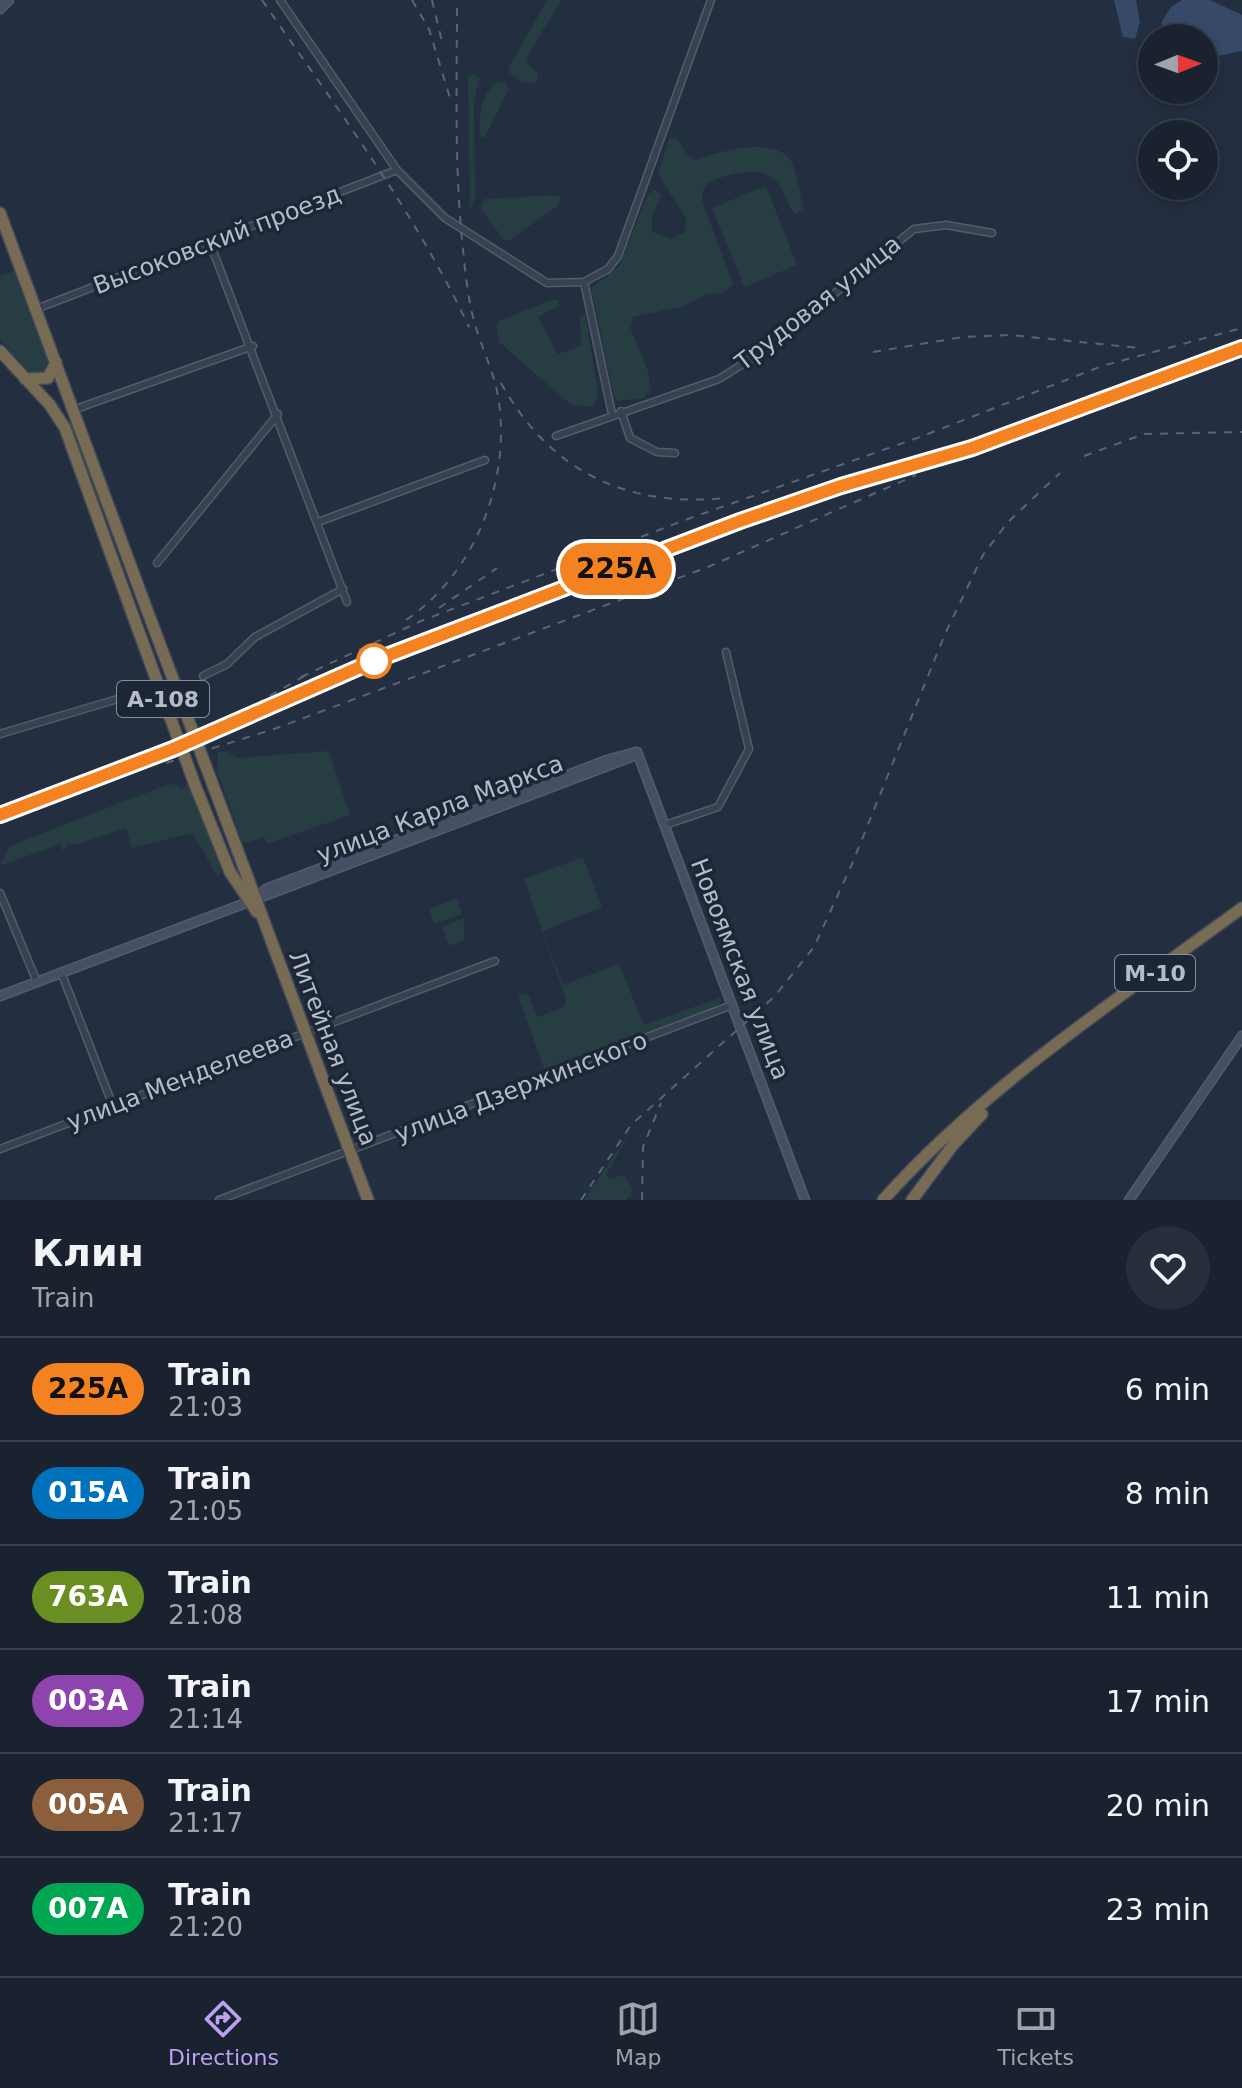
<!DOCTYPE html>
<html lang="en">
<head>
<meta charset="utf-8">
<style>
  body { margin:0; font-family:"DejaVu Sans",sans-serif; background:#272f3c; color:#f1f3f6; height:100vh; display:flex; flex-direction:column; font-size:30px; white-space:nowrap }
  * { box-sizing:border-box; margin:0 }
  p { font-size:26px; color:#9fa4ab }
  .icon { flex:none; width:44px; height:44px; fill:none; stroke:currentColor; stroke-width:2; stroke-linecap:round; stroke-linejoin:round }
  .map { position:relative; height:1200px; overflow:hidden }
  .drawer { display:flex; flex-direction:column; background:#1a2230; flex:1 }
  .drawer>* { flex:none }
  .badge { padding:0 16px; border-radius:26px; font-size:28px; line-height:52px }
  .needle { width:52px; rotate:89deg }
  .controls { position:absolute; left:1138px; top:24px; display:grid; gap:16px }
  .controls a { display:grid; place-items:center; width:80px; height:80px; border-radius:50%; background:#1a2230; box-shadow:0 4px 12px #0003,0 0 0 2px #383f4c; font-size:40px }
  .map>.badge { position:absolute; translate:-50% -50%; box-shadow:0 0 0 4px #fff }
  .round { display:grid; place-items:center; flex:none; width:84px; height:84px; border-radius:42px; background:#272f3c }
  .headline { display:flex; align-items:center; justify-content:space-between; height:136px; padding:0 32px }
  h1 { font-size:38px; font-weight:800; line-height:60px }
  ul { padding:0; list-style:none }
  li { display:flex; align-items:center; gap:24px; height:104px; padding:0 32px; border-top:2px solid #383f4c }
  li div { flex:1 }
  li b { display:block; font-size:30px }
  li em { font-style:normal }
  li .badge { min-width:88px; font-weight:700; text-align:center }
  .menu { display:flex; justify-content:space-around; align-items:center; height:112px; border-top:2px solid #383f4c; background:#1a2230; font-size:22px; color:#9fa4ab }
  .menu a { display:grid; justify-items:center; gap:4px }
  .menu .selected { color:#bca0f2 }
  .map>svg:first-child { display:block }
</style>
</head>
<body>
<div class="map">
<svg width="1242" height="1200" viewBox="0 0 1242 1200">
  <rect width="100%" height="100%" fill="#232e40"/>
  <path fill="#263d41" d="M547,0H561C554,14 527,52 527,63L538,74V79L534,83H523L509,73V67Z
    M471,74L480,77L474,102L475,198L470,210L468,77Z
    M498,82H504L509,88L485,137L481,138C478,119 480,92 498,82Z
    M676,136L686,153L696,160C717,152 776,135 791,161C798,175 800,195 804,210L795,214C788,206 786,195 780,186C763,162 731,174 708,182L702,193L703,203L733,284L723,293L707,294L681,307L633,317L630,327L648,371L651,390L643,398L618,401L614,397L591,288L619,266L648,194L655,190L661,196L652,216V232L671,239L685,232L686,218L658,174L669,139Z
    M766,186L797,265L744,287L712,208Z
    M557,195L560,197L559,205L509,241L504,240L481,209L484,199Z
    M15,271L48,360L42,374H31L0,340V276Z
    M551,300H558L559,306L538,317L558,354L581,346L580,316L585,313L598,392L594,407L571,405L500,343L496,325L501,320Z
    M227,751L237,758L329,751L350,815L267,844L264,837L243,844L217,771L218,752Z
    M189,782L221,869L218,878L193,833L132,848L126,828L76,845L68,843L64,852L60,844L0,866L10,846L166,785L176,784L182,790Z
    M583,857L602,907L543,931L563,985L619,964L644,1025L719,998L722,1001L718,1006L545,1071L518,996L528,994L537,1017L564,1007L566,999L524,879Z
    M457,898L462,914L434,924L429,909Z
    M464,918V940L449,946L442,927Z
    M632,1129L606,1175L609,1179L624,1175L632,1188L631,1196L625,1200H584Z"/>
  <path fill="#364968" d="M1114,0H1136L1140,22L1135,39L1123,37Z
    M1182,0H1210L1242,15V51L1204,59V38H1169L1161,23L1171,7Z"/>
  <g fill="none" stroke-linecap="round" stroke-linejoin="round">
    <defs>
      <path id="street" d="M280,0L397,170L445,218L547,283L584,282L608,269L618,256L711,0
        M210,243L347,602
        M584,282L612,414
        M36,309L397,170
        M73,410L253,346
        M621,411L630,438L657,452L675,453
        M556,436L719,379L765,350L914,229L946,225L992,233
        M318,522L485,460
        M157,563L278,414
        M203,676L227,664L255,637L343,589
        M0,734L138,693
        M665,825L718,807L749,749L726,652
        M0,893L37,982
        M61,972L113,1106
        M0,1149L495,961
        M219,1200L732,1005"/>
      <path id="secondary" d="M0,9L9,0
        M256,898L266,889L610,759L637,752L805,1200
        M0,996L631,757L635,752
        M1129,1200L1242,1036"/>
      <path id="highway" d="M0,213L147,610
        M0,351L50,405L65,428L132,613
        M25,379L48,378L56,362
        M195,785L230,872L257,912
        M243,865L368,1200
        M883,1200C986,1085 1118,999 1242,908
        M912,1200L953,1145L982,1114"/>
    </defs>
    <use href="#street" stroke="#535c6b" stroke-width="9"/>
    <use href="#secondary" stroke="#535c6b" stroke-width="11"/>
    <use href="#highway" stroke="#404958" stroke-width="14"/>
    <use href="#street" stroke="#384150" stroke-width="6"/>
    <use href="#secondary" stroke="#464f63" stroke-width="8"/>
    <use href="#highway" stroke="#776b54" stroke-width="11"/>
    <path stroke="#5a6477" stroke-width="2" stroke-dasharray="8 8" stroke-linecap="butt" d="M262,0C335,106 414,210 469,327
      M412,0L429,29L450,98
      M432,0L443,46
      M873,352L963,337L1010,335L1140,348
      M501,383C550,472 627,508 727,498
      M1084,456L1144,434L1242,432
      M439,608L497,568
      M406,620C476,573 512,478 498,396C493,369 481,347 474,321C468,298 465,272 463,249C454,167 457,83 457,0
      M301,677L421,621L685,520L920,437L1102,366L1242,328
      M256,704L311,672
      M166,763L277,728L708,567L916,475
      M0,815L173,749L376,660L740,521L841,486L972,448L1242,348
      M581,1200L631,1125L775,996L814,947L852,864L945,634L983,555L1008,522L1060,473
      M642,1200L643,1147L661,1103"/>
    <defs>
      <path id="highway-bridge" d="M147,610L243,865
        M132,613L195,785"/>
    </defs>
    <use href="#highway-bridge" stroke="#404958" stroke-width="14" stroke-linecap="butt"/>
    <use href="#highway-bridge" stroke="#776b54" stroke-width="11"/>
  </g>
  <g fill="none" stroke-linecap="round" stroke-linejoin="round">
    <defs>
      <path id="line" d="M0,815L173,749L376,660L740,521L841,486L972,448L1242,348"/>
    </defs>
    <use href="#line" stroke="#fff" stroke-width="18"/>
    <use href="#line" stroke="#f58220" stroke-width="12"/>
  </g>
  <circle fill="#fff" stroke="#f58220" stroke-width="4" cx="374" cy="661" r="16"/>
  <g text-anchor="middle" stroke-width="7" stroke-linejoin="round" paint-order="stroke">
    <g fill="#1d2635" stroke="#878f9e" stroke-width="2">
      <rect x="117" y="681" width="92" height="36" rx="6"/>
      <rect x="1115" y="955" width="80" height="36" rx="6"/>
    </g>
    <g font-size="22" font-weight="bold" fill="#b4bccb">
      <text x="163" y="707">А-108</text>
      <text x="1155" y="981">М-10</text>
    </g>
    <g font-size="24" fill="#b4bccb" stroke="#1d2635">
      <text transform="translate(217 240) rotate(-21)" y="8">Высоковский проезд</text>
      <text transform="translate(818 303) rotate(-38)" y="8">Трудовая улица</text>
      <text transform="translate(440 809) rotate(-21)" y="8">улица Карла Маркса</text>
      <text transform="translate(740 969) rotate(69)" y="8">Новоямская улица</text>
      <text transform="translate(333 1048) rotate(69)" y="8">Литейная улица</text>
      <text transform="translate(180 1080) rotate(-21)" y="8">улица Менделеева</text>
      <text transform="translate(521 1087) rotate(-21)" y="8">улица Дзержинского</text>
    </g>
  </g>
</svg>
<div class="controls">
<a><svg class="needle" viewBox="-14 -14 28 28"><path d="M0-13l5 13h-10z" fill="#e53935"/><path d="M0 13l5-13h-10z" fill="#9fa4ab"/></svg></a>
<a><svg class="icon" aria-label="locate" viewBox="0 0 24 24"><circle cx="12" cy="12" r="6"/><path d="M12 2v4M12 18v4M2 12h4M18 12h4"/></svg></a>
</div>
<b class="badge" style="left:616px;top:569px;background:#f58220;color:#111">225А</b>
</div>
<section class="drawer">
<div class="headline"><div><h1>Клин</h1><p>Train</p></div><a class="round"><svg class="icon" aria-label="heart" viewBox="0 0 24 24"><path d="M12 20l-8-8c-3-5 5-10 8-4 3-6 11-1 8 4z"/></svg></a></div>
<ul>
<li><span class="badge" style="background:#f58220;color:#111">225А</span><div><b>Train</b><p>21:03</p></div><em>6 min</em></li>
<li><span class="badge" style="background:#0072bc;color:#fff">015А</span><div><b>Train</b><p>21:05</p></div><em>8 min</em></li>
<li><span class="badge" style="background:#6b8e23;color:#fff">763А</span><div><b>Train</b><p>21:08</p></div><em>11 min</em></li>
<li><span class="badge" style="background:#8e44ad;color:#fff">003А</span><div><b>Train</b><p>21:14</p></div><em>17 min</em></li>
<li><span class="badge" style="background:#8b5e3c;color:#fff">005А</span><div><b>Train</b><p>21:17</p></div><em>20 min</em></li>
<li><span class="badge" style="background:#00a651;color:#fff">007А</span><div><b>Train</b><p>21:20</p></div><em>23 min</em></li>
</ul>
</section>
<nav class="menu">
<a class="selected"><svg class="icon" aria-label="directions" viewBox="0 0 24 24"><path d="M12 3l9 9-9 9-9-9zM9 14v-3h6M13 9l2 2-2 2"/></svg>Directions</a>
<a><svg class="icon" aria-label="map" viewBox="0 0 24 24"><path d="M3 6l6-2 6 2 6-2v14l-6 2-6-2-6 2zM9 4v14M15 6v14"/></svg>Map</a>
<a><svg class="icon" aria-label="tickets" viewBox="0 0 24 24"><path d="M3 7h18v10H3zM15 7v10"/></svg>Tickets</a>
</nav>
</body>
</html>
